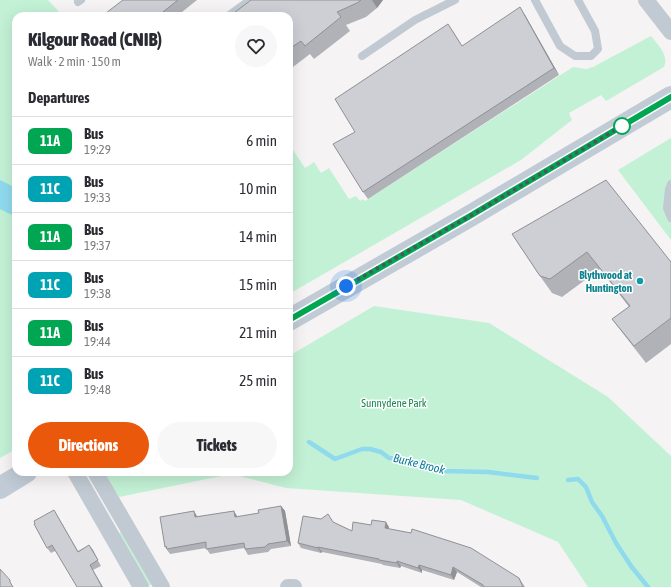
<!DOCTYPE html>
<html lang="en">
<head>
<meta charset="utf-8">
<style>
  body { margin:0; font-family:"Asap Condensed",sans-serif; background:#f7f7f7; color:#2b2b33; height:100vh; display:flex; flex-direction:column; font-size:15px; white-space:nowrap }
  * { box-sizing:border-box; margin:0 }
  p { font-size:13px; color:#7c7c81 }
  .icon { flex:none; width:22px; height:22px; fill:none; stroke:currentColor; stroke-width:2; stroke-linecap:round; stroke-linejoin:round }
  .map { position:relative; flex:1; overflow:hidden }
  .sheet { position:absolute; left:12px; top:12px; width:281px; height:464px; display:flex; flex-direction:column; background:#fff; border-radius:12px; box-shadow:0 4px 16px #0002 }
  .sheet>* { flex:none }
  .badge { padding:0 8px; border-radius:6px; font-size:14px; line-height:26px }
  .you { position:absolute; width:20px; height:20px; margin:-10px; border:3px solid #fff; border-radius:50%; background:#1a73e8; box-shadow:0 0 0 6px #1a73e833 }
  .map>.badge { position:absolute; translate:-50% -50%; box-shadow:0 0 0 2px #fff }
  h2 { padding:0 16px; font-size:15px; line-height:36px }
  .round { display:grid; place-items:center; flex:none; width:42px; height:42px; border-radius:21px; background:#f7f7f7 }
  .overview { display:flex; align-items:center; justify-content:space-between; height:68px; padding:0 16px }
  h1 { font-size:19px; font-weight:800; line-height:30px }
  .action { display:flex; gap:8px; margin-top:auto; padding:8px 16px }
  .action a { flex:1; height:46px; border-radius:24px; background:#ea580c; color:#fff; font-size:16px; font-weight:800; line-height:46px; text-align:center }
  .action a+a { background:#f7f7f7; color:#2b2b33 }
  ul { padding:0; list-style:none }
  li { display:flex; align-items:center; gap:12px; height:48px; padding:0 16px; border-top:1px solid #e1e1e2 }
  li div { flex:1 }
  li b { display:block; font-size:15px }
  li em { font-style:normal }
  li .badge { min-width:44px; font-weight:700; text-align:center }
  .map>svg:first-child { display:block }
</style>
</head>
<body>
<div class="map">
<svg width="671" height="587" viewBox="0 0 671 587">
  <rect width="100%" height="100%" fill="#f5f3f3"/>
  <path fill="#c3f1d5" d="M0,0H48L63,16H16V449L0,458Z
    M651,36C658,45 669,55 664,67L606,101L601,95L569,113L572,120L521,160L289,294V144L305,168L314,162L321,173L329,168L349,199L356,196L360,201L363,199L365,201L573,67L586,69L593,67Z
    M671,138V240L618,170Z
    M374,306L489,323L608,397L671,456V587H588L558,542L461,500L286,488L231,474L119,497L102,472H289V356Z
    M123,530L154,583L149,586L118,534Z"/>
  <path fill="#90daee" d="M0,180L16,188V217L0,209Z"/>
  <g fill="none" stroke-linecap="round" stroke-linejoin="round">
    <path stroke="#90daee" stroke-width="4.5" d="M309,442L335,459L362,449H370L381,452L389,458L402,459L442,471L488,472L537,478
      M568,480L578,479L586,487L592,502L602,516L616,543L631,566L648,587"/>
    <path stroke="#c1cad2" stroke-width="8" d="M535,0L560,46L575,56H591L598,49L595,31L578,0
      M78,2L81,0
      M228,16L250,0
      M362,56L415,20L455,0
      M671,184L669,189L667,208L671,218"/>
    <path stroke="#c1cad2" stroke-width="16" d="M646,0L671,32
      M75,472L141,587
      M95,472L162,587
      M288,587H294"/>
    <path stroke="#c1cbd6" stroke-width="22" d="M289,320L470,216L671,97
      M0,488L26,472"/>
  </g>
  <path fill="#b0b2b7" d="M123,0H197L177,16H109Z
    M251,0H383L377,8L366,17L346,25L350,31L314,59L310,54L289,70V16Z
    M525,15L559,75L368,199L363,192L355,132L453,31L462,46Z
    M512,234L671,262V344L646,363L625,336L612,319L629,307L600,269L562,297L552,293L540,276Z
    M281,506L285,511L291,546L271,549L268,552L248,555L244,548L210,554L206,548L170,554L165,547L197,516H237V517L259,513Z
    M57,515L78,551L89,545L101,566L93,570L55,551L51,553L47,548Z
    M333,522L352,531L371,525L389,527V529L519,578L525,587H481L457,572L454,580L422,570V573L401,566L400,568L383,565L382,564L322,552L321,553L301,548L298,543Z"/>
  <path fill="#909195" d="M372,0H383L377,8Z
    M520,7L525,15L559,75L554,68Z
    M281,506L285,511L291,546L287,541Z
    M194,511L197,516L195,517Z
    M234,511L237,516L238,522L235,517Z
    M386,522L389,527L388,533L385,528Z
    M89,545L93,550L101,566L98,560Z
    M318,547L322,552L321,553L318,548Z
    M397,561L401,566L400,568L397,563Z
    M90,565L93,570L103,587H102Z
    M419,565L422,570V573L418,568Z
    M453,567L457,572L454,580L451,575Z"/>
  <path fill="#cdcfd5" stroke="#909195" d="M123,0H178L158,16H109L106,13Z
    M251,0H361L357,3L337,12L341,17L305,46L301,41L289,49V16H230Z
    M520,7L554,68L363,192L333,144L355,132L335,99L448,24L462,46Z
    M606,180L671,262V318L634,346L612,319L630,306L587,252L550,279L540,276L512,234Z
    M281,506L287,541L268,544L265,547L245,549L244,543L206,549V542L167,549L166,546L165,547L160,517L194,511L195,517L234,511L235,517L259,513L258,510Z
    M54,510L78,552L89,545L98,560L90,565L102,587H77L52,545L47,548L34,524H35L34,521Z
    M328,514L333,522L352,531L353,522L371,525L372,520L386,522L385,528L411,533L412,529L471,548L519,578L523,587H484L483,585L453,567L451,575L419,565L418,568L397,561V563L379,560V559L318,547V548L298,543L303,516L321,519Z
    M0,569L10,580V582L13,587H0Z"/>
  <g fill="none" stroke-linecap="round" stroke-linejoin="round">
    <defs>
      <path id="line" d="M289,320L470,216L671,97"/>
    </defs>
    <use href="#line" stroke="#fff" stroke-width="9"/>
    <use href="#line" stroke="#00a651" stroke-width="6"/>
    <path stroke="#4a5661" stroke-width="4" stroke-dasharray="0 7.2" d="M346,286L470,216L622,126"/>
  </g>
  <circle fill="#fff" stroke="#00a651" stroke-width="2" cx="622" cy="126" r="8"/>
  <circle fill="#0f9aa8" stroke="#fff" stroke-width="1.5" cx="640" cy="281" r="4"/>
  <g text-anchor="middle" stroke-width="3" stroke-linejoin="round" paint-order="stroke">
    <g font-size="11" font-weight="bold" fill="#0d838f" stroke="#fff" text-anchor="end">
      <text x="632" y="279">Blythwood at<tspan x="632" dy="13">Huntington</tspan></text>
    </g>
    <g font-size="11" fill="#17864f" stroke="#fff">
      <text x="394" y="407">Sunnydene Park</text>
    </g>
    <g font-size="12" font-style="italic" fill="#0c7c9b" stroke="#fff">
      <text transform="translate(419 464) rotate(14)" y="4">Burke Brook</text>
    </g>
  </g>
</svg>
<div class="you" style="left:346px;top:286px"></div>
<section class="sheet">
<div class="overview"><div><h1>Kilgour Road (CNIB)</h1><p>Walk · 2 min · 150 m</p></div><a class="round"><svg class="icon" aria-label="heart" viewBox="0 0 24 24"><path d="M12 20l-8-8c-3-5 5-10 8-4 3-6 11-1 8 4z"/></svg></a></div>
<h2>Departures</h2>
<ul>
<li><span class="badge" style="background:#00a651;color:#fff">11A</span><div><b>Bus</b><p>19:29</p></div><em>6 min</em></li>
<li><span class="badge" style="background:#00a3b4;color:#fff">11C</span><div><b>Bus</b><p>19:33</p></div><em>10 min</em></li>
<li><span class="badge" style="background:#00a651;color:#fff">11A</span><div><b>Bus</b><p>19:37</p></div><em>14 min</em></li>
<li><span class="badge" style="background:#00a3b4;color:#fff">11C</span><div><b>Bus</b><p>19:38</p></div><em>15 min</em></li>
<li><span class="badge" style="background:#00a651;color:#fff">11A</span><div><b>Bus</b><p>19:44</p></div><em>21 min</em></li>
<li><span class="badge" style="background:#00a3b4;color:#fff">11C</span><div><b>Bus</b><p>19:48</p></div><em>25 min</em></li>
</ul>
<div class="action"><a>Directions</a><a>Tickets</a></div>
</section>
</div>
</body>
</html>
